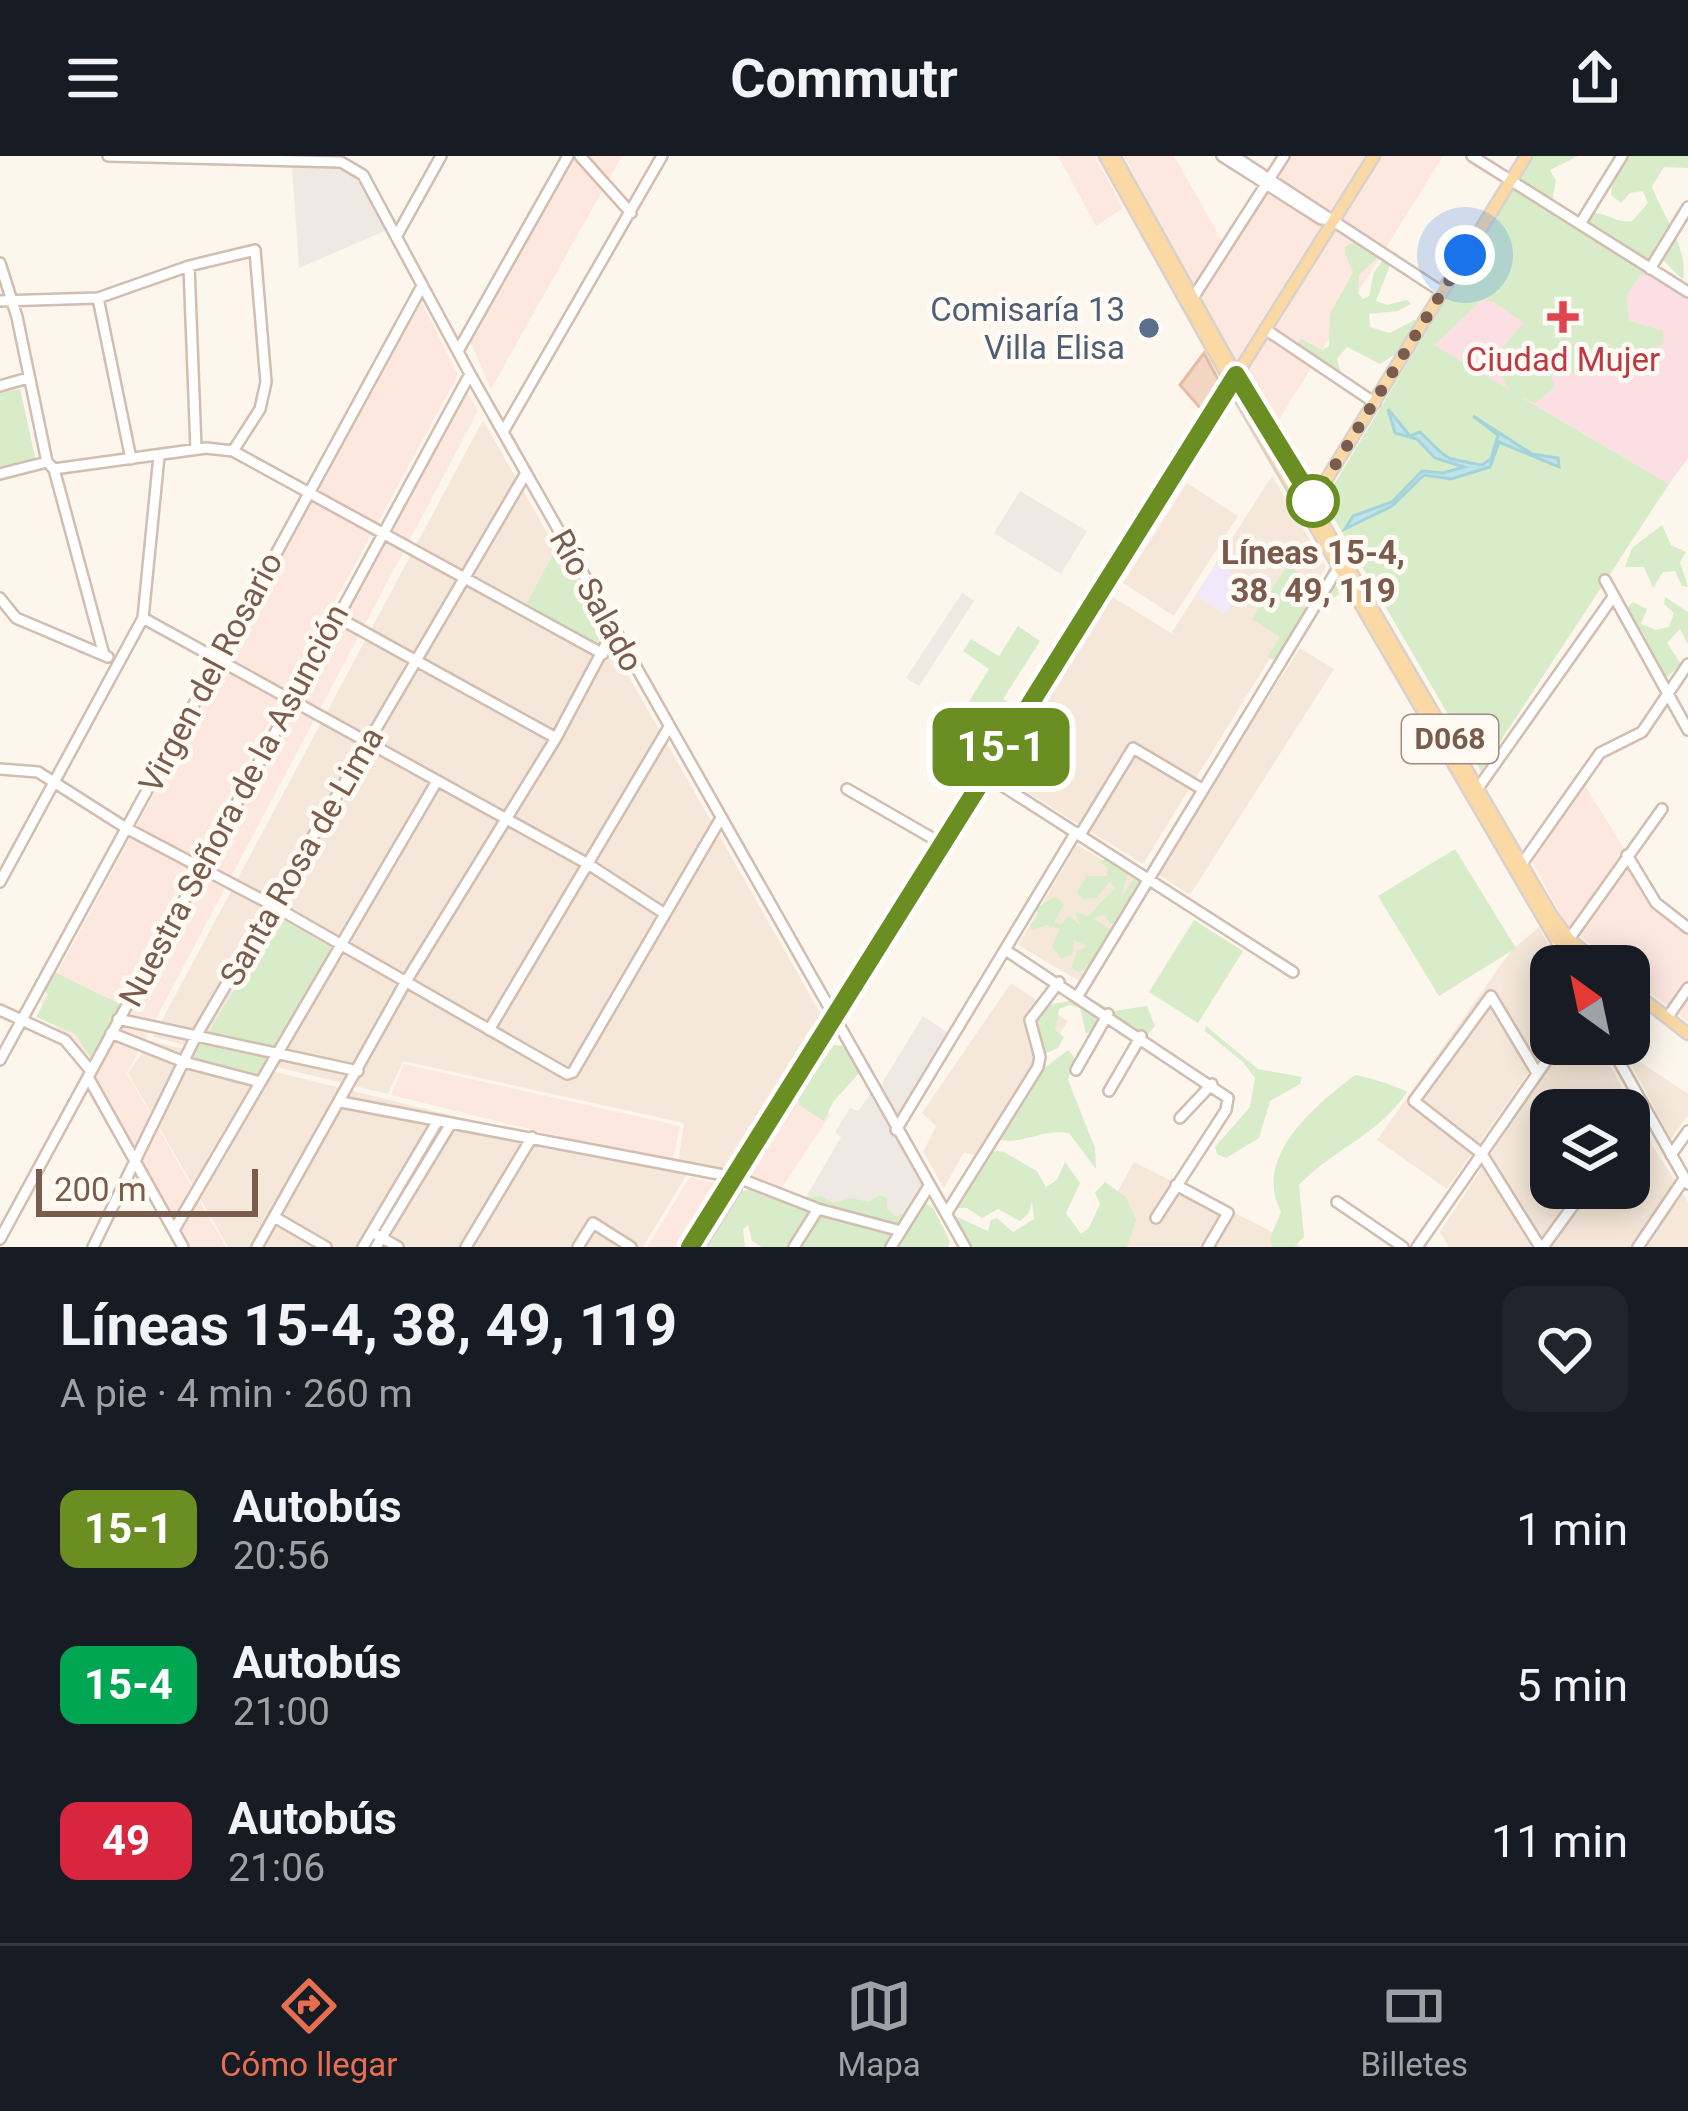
<!DOCTYPE html>
<html lang="es">
<head>
<meta charset="utf-8">
<style>
  body { margin:0; font-family:Roboto,sans-serif; background:#20242c; color:#f1f3f6; height:100vh; display:flex; flex-direction:column; font-size:45px; white-space:nowrap }
  * { box-sizing:border-box; margin:0 }
  p { font-size:39px; color:#9ea1a6 }
  .icon { flex:none; width:66px; height:66px; fill:none; stroke:currentColor; stroke-width:2; stroke-linecap:round; stroke-linejoin:round }
  .map { position:relative; height:1091px; overflow:hidden }
  .panel { display:flex; flex-direction:column; background:#171b24; flex:1 }
  .panel>* { flex:none }
  .badge { padding:0 24px; border-radius:18px; font-size:42px; line-height:78px }
  .needle { width:78px; rotate:327deg }
  .fabs { position:absolute; left:1530px; top:789px; display:grid; gap:24px }
  .fabs a { display:grid; place-items:center; width:120px; height:120px; border-radius:24px; background:#171b24; box-shadow:0 6px 30px #0003; font-size:60px }
  .scale { position:absolute; left:36px; bottom:30px; width:222px; box-sizing:border-box; padding-left:12px; border:6px solid #7a5c4d; border-top:0; font-size:33px; line-height:42px; white-space:nowrap; color:#7a5c4d; -webkit-text-stroke:9px #fffaf3; paint-order:stroke }
  .you { position:absolute; width:60px; height:60px; margin:-30px; border:9px solid #fff; border-radius:50%; background:#1a73e8; box-shadow:0 0 0 18px #1a73e833 }
  .map>.badge { position:absolute; translate:-50% -50%; box-shadow:0 0 0 6px #fff }
  .round { display:grid; place-items:center; flex:none; width:126px; height:126px; border-radius:24px; background:#20242c }
  .overview { display:flex; align-items:center; justify-content:space-between; height:204px; padding:0 60px }
  h1 { font-size:57px; font-weight:700; line-height:90px }
  ul { padding:0; list-style:none }
  li { display:flex; align-items:center; gap:36px; height:156px; padding:0 60px }
  li div { flex:1 }
  li b { display:block; font-size:45px }
  li em { font-style:normal }
  li .badge { min-width:132px; font-weight:700; text-align:center }
  header { display:flex; justify-content:space-between; align-items:center; height:156px; padding:0 60px; background:#171b24; font-size:54px; font-weight:700 }
  .tab-bar { display:flex; justify-content:space-around; align-items:center; height:168px; border-top:3px solid #363941; background:#171b24; font-size:33px; color:#9ea1a6 }
  .tab-bar a { display:grid; justify-items:center; gap:6px }
  .tab-bar .active { color:#e76f51 }
  .map>svg:first-child { display:block }
</style>
</head>
<body>
<header><svg class="icon" aria-label="menu" viewBox="0 0 24 24"><path d="M4 6h16M4 12h16M4 18h16"/></svg>Commutr<svg class="icon" aria-label="share" viewBox="0 0 24 24"><path d="M12 15V3M7 8l5-5 5 5M5 13v7h14v-7"/></svg></header>
<div class="map">
<svg width="1688" height="1091" viewBox="0 0 1688 1091">
  <rect width="100%" height="100%" fill="#fdf6ec"/>
  <path fill="#f5e8da" d="M483,264L827,869L728,1016L678,1008L684,967L403,905L388,938L153,881Z
    M1272,320L1326,411L1143,708L999,619L1111,440L1176,480L1172,476Z
    M1187,327L1238,360L1174,460L1123,427Z
    M1300,492L1334,513L1190,739L1155,716Z
    M1077,689L1140,726L1081,826L1018,789Z
    M1539,771L1560,810H1551V884L1447,1033L1377,984L1510,796Z
    M1011,827L1068,865L977,1001L964,996L944,1032L923,996L936,970L922,957Z
    M151,885L687,1018L643,1091H228L128,917Z
    M1563,888H1599L1633,953L1629,960V954H1551V1032H1579L1538,1091H1449L1440,1076Z
    M1624,895L1688,938V959L1671,983Z
    M1637,965L1688,1046V1091H1547L1589,1032H1629V976Z
    M1134,1006L1302,1091L1087,1090Z"/>
  <path fill="#fde8e0" d="M576,0H622L491,233L470,185Z
    M1058,0H1095L1123,52L1096,70Z
    M1124,0H1174L1225,90L1276,0H1365L1234,209Z
    M1381,0H1443L1275,270L1244,221Z
    M421,145L458,219L82,909L41,847Z
    M463,229L478,255L127,917L226,1091H184L92,927Z
    M1580,622L1658,746L1688,767V866L1629,820V810H1615L1564,765L1530,702Z
    M404,908L680,970L672,1008L391,939Z
    M800,939L830,959L782,1032L748,1021Z
    M690,1021L724,1029L685,1091H647Z"/>
  <path fill="#efe9e4" d="M292,10L352,12L387,74L299,112Z
    M1020,335L1087,375L1061,418L994,377Z
    M962,437L974,445L919,530L906,522Z
    M923,860L951,879L900,961L879,932Z
    M871,937L926,1028L902,1067L896,1069L806,1041L841,981L835,976L850,952L858,955Z"/>
  <path fill="#f3e8fa" d="M1216,407L1246,426L1225,459L1196,439Z"/>
  <path fill="#fbdfe3" d="M1520,34L1688,139V302L1669,328L1423,183Z"/>
  <path fill="#d8ecc9" fill-rule="evenodd" d="M1530,0H1578L1550,14L1556,25L1550,54C1576,63 1583,54 1601,58C1614,61 1618,67 1632,65L1648,47L1643,35L1630,37L1621,47L1611,39L1614,13L1626,0H1688V12L1664,11L1652,30C1664,64 1688,88 1683,124L1658,99L1654,102L1658,114L1640,119L1626,140L1629,165L1663,175L1664,187L1630,206L1594,196L1584,220L1560,214L1551,220L1555,231L1535,247L1521,241L1669,328L1481,615L1324,345L1499,56L1503,31ZM1482,144L1494,146L1524,167L1491,204L1510,234L1434,189Z
    M1353,87L1373,93L1377,102L1359,119L1358,137L1363,143L1369,140L1374,116L1386,100L1392,104L1376,145L1387,149L1407,144L1411,148L1398,155L1369,158L1370,171L1390,177L1414,164L1423,167L1400,195L1380,208L1347,191L1337,203L1342,221L1305,202L1297,189L1300,182L1322,194L1329,190L1330,158L1353,116L1345,98L1346,90Z
    M20,233L36,305L0,313V237Z
    M1662,369L1671,389L1686,396L1680,406L1688,431L1682,430L1675,415L1663,416L1653,432L1644,411H1625L1632,392Z
    M557,391L608,474L591,491L523,454Z
    M1288,409L1319,434L1337,430L1339,438L1325,450L1318,441C1306,459 1287,494 1272,504L1268,500L1280,481L1252,463Z
    M1665,441L1688,456V488L1680,473L1667,487L1681,508L1667,521L1661,518C1647,490 1648,477 1625,454L1633,446L1647,453L1641,468L1656,474L1669,471L1674,457L1664,448Z
    M1018,470L1040,485L1003,543L1017,552L987,599L949,578L989,513L963,495L971,483L999,500Z
    M1455,693L1516,792L1439,840L1378,740Z
    M1109,701L1128,718L1120,743L1134,722L1140,723V730L1115,767H1109L1105,759L1093,762L1111,774V780L1089,812L1078,816L1072,811L1077,795L1087,790L1074,784L1072,798L1061,803L1052,790L1060,773L1047,769L1032,774L1030,768L1037,763V752L1056,740L1064,749L1054,766L1061,768L1070,760L1081,770L1075,756L1088,760L1115,732L1110,726L1096,742L1084,743L1077,737L1086,720H1107L1108,713L1100,705Z
    M278,761L333,793L273,890L209,876Z
    M1194,764L1243,795L1198,867L1149,836Z
    M54,816L120,848L91,903L75,878L36,861L48,839L44,832Z
    M1088,841L1113,855L1147,850L1155,870L1145,882L1119,879L1114,863L1086,878L1080,852L1070,849L1059,853L1055,874L1064,881L1058,892L1045,898L1028,876L1044,850Z
    M1206,870L1258,913L1302,921L1300,928L1270,945L1259,982L1226,1002L1217,998L1215,991L1250,951L1255,922L1243,906L1205,875Z
    M200,884L267,902L250,931L189,905Z
    M834,889L844,890L860,916L833,946L824,965L799,949L798,940Z
    M1068,894L1075,902L1068,924L1095,992L1096,1013L1069,977C1039,972 1015,994 993,980L1030,923Z
    M1355,919C1364,920 1400,931 1407,936C1379,979 1333,993 1299,1029L1304,1081L1294,1091H1272L1270,1082L1281,1056C1252,1000 1316,949 1355,919Z
    M990,994L1004,996L1037,1015L1046,1031L1057,1024L1065,1006L1080,1027L1066,1057L1081,1078L1089,1072L1100,1048L1095,1036L1105,1026L1126,1041L1136,1064L1127,1091H969L955,1060L988,1075L991,1064L997,1062L1013,1076L1034,1063L1032,1045L1029,1057L1020,1065L998,1053L982,1062L967,1052H954Z
    M781,1031L803,1042L821,1040L833,1047L851,1042L869,1046L880,1039L887,1042V1053L897,1061L923,1045L933,1052L950,1085L948,1091H762L752,1085L748,1069L743,1073L745,1091H708L742,1035L754,1033L765,1040Z"/>
  <path fill="#bfe3e8" stroke="#a5d3da" stroke-width="3" d="M1388,253L1410,280L1420,276C1450,305 1441,302 1482,309L1491,303L1498,279L1473,260L1532,298L1558,302L1559,311L1499,286L1490,311L1451,323L1424,319L1392,350L1345,373L1353,360L1392,346L1422,315L1443,317L1464,311L1435,302L1417,283L1395,277Z"/>
  <path fill="#f3d5c3" stroke="#e6bba3" stroke-width="3" d="M1204,197L1220,227L1203,255L1180,229Z"/>
  <g fill="none" stroke-linecap="round" stroke-linejoin="round">
    <defs>
      <path id="minor" d="M108,0L341,6L363,19L470,218L965,1091
        M580,0L631,57
        M1222,0L1321,63H1328
        M1234,0L1442,136
        M1472,0L1688,136
        M1580,68L1622,0
        M396,81L441,0
        M0,107L17,161L47,306L54,313L104,499
        M189,110L196,293
        M1650,113L1688,51
        M98,142L131,303
        M0,145L98,142L189,110L255,94L266,226L260,253L233,295
        M1191,145L1284,0
        M1265,173L1375,247
        M458,195L568,0
        M0,230L28,222
        M503,276L662,0
        M54,313L206,292L233,295L603,498
        M0,318L47,306
        M1605,424L1688,574
        M0,442L16,462L108,501
        M335,460L556,582
        M143,462L588,708L665,758
        M0,613L38,616L126,672L272,749L567,918L573,916L721,662
        M984,618L1293,816
        M847,633L946,690
        M1476,635L1613,441
        M1080,679L1133,592L1202,633
        M1627,699L1656,747L1688,772
        M1519,712L1600,597L1642,576L1688,508
        M0,726L143,462L159,300
        M1567,786L1662,653
        M1557,787L1569,810
        M1007,795L1228,942L1226,954L1156,1062
        M1079,838L1341,407
        M0,854L65,884L91,915
        M1667,862L1688,832
        M118,863L358,915
        M489,874L669,571
        M111,877L184,906L260,926
        M1609,888L1688,1028
        M0,904L422,130
        M1076,914L1108,858
        M1537,917L1491,840L1414,945L1482,998L1540,1091
        M88,921L183,1091
        M1109,935L1141,880
        M341,946L734,1021
        M1180,962L1212,928
        M1629,972L1643,953
        M896,974L1076,676
        M1671,999L1688,975
        M741,1023L818,1053L901,1075
        M1176,1029L1228,1057L1208,1091
        M1337,1046L1403,1091
        M946,1058L1038,911L1040,901L1030,864L1059,826
        M276,1062L326,1091
        M174,1074L437,625
        M377,1079L398,1091
        M0,1083L470,218
        M93,1091L196,880L526,317
        M257,1091L405,827L556,582L614,473
        M363,1091L437,966
        M376,1091L450,969
        M466,1091L532,981
        M578,1091L593,1067L631,1091
        M794,1091L818,1053
        M891,1091L929,1030
        M1417,1091L1558,888
        M1543,1091L1586,1032
        M1638,1091L1684,1023"/>
      <path id="major" d="M1105,0L1231,226L1545,765L1555,782L1588,810
        M1114,0L1236,219L1552,760L1569,783L1602,810
        M1310,350L1526,0
        M1629,832L1688,878
        M690,1091L1374,0
        M699,1091L736,1031"/>
    </defs>
    <use href="#minor" stroke="#d1beb0" stroke-width="14"/>
    <use href="#major" stroke="#dad1cd" stroke-width="15"/>
    <use href="#minor" stroke="#fff" stroke-width="9"/>
    <use href="#major" stroke="#fbd9a5" stroke-width="10"/>
  </g>
  <g fill="none" stroke-linecap="round" stroke-linejoin="round">
    <defs>
      <path id="line" d="M690,1091L1236,219L1313,345"/>
    </defs>
    <use href="#line" stroke="#fff" stroke-width="27"/>
    <use href="#line" stroke="#6b8e23" stroke-width="18"/>
    <path stroke="#7a5c4d" stroke-width="12" stroke-dasharray="0 21.6" d="M1313,345L1465,99"/>
  </g>
  <path fill="#e0444e" stroke="#fffaf3" stroke-width="4.5" d="M1557 143h12v12h12v12h-12v12h-12v-12h-12v-12h12z"/>
  <circle fill="#5c6f8a" stroke="#fffaf3" stroke-width="4.5" cx="1149" cy="172" r="12"/>
  <circle fill="#fff" stroke="#6b8e23" stroke-width="6" cx="1313" cy="345" r="24"/>
  <g text-anchor="middle" stroke-width="10" stroke-linejoin="round" paint-order="stroke">
    <rect fill="#fffaf3" stroke="#a28b7f" stroke-width="3" x="1402" y="559" width="96" height="48" rx="9"/>
    <g font-size="30" font-weight="bold" fill="#7a5c4d">
      <text x="1450" y="593">D068</text>
    </g>
    <g font-size="33" fill="#4e5e75" stroke="#fffaf3" text-anchor="end">
      <text x="1125" y="165">Comisaría 13<tspan x="1125" dy="38">Villa Elisa</tspan></text>
    </g>
    <g font-size="33" fill="#be3a42" stroke="#fffaf3">
      <text x="1563" y="215">Ciudad Mujer</text>
    </g>
    <g font-size="33" font-weight="bold" fill="#7a5c4d" stroke="#fffaf3">
      <text x="1313" y="408">Líneas 15-4,<tspan x="1313" dy="38">38, 49, 119</tspan></text>
    </g>
    <g font-size="33" fill="#7a5c4d" stroke="#fffaf3">
      <text transform="translate(597 444) rotate(61)" y="12">Río Salado</text>
      <text transform="translate(210 516) rotate(-62)" y="12">Virgen del Rosario</text>
      <text transform="translate(233 649) rotate(-62)" y="12">Nuestra Señora de la Asunción</text>
      <text transform="translate(301 700) rotate(-60)" y="12">Santa Rosa de Lima</text>
    </g>
  </g>
</svg>
<div class="fabs">
<a><svg class="needle" viewBox="-14 -14 28 28"><path d="M0-13l5 13h-10z" fill="#e53935"/><path d="M0 13l5-13h-10z" fill="#9ea1a6"/></svg></a>
<a><svg class="icon" aria-label="layers" viewBox="0 0 24 24"><path d="M12 4l9 5-9 5-9-5zM3 14l9 5 9-5"/></svg></a>
</div>
<div class="scale">200 m</div>
<div class="you" style="left:1465px;top:99px"></div>
<b class="badge" style="left:1001px;top:591px;background:#6b8e23;color:#fff">15-1</b>
</div>
<section class="panel">
<div class="overview"><div><h1>Líneas 15-4, 38, 49, 119</h1><p>A pie · 4 min · 260 m</p></div><a class="round"><svg class="icon" aria-label="heart" viewBox="0 0 24 24"><path d="M12 20l-8-8c-3-5 5-10 8-4 3-6 11-1 8 4z"/></svg></a></div>
<ul>
<li><span class="badge" style="background:#6b8e23;color:#fff">15-1</span><div><b>Autobús</b><p>20:56</p></div><em>1 min</em></li>
<li><span class="badge" style="background:#00a651;color:#fff">15-4</span><div><b>Autobús</b><p>21:00</p></div><em>5 min</em></li>
<li><span class="badge" style="background:#d7263d;color:#fff">49</span><div><b>Autobús</b><p>21:06</p></div><em>11 min</em></li>
</ul>
</section>
<nav class="tab-bar">
<a class="active"><svg class="icon" aria-label="directions" viewBox="0 0 24 24"><path d="M12 3l9 9-9 9-9-9zM9 14v-3h6M13 9l2 2-2 2"/></svg>Cómo llegar</a>
<a><svg class="icon" aria-label="map" viewBox="0 0 24 24"><path d="M3 6l6-2 6 2 6-2v14l-6 2-6-2-6 2zM9 4v14M15 6v14"/></svg>Mapa</a>
<a><svg class="icon" aria-label="tickets" viewBox="0 0 24 24"><path d="M3 7h18v10H3zM15 7v10"/></svg>Billetes</a>
</nav>
</body>
</html>
